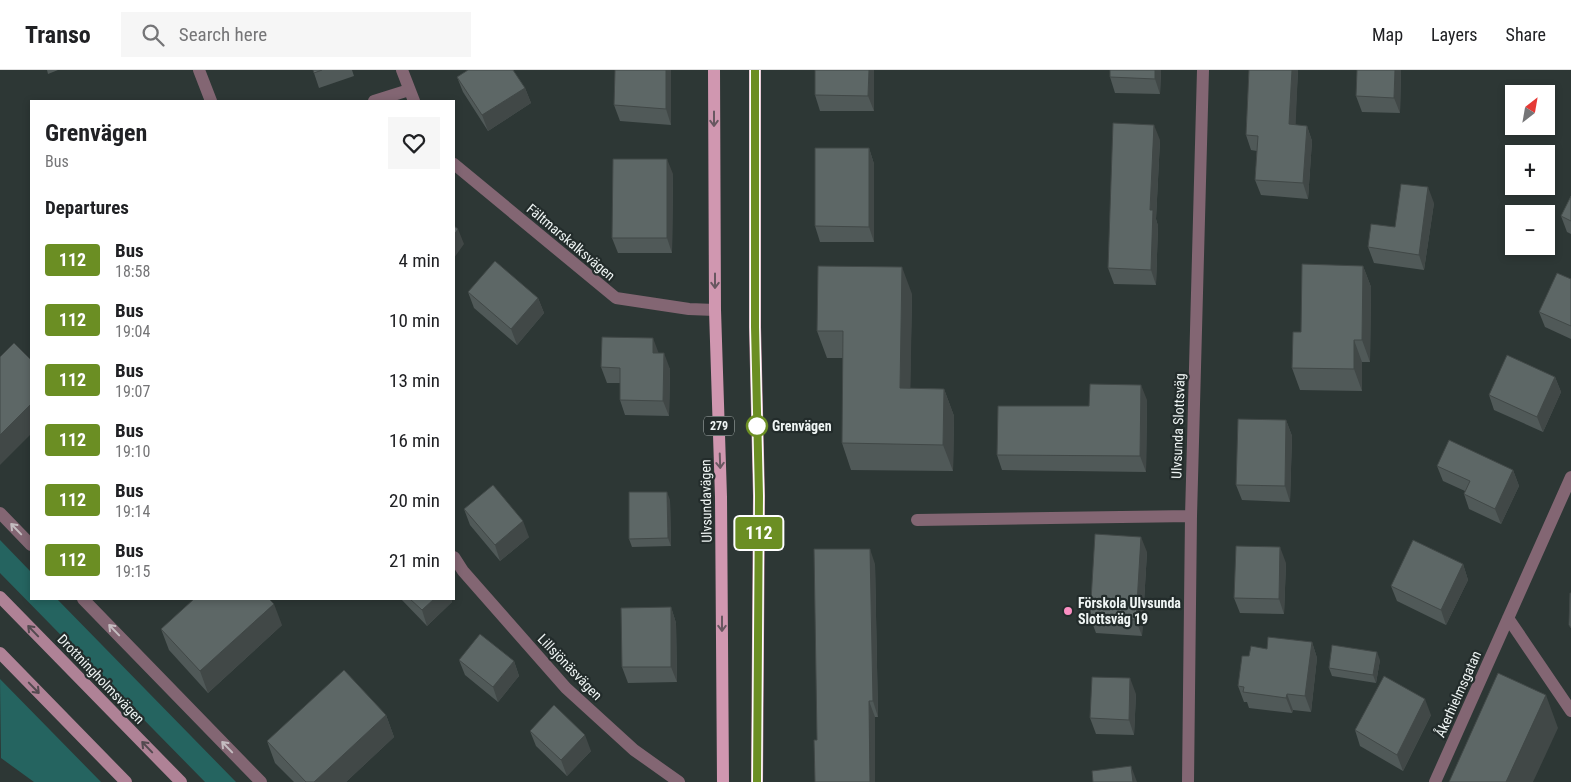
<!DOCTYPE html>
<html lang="en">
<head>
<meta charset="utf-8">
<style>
  body { margin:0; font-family:"Roboto Condensed",sans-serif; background:#f6f6f6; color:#202124; height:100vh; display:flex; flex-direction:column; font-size:19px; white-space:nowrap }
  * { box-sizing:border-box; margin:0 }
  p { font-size:16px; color:#757577 }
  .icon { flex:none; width:28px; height:28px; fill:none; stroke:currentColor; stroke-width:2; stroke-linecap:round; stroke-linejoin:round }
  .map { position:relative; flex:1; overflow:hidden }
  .panel { position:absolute; left:30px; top:30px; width:425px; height:500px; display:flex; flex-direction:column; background:#fff; border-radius:0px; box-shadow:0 2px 8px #0003 }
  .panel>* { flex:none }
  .badge { padding:0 10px; border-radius:4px; font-size:18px; line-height:32px }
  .needle { width:32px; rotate:31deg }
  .fabs { position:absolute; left:1505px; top:15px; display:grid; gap:10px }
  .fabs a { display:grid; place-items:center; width:50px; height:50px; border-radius:0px; background:#fff; box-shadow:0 2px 8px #0003; font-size:25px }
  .map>.badge { position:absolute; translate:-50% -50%; box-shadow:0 0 0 2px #fff }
  h2 { padding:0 15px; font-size:19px; line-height:45px }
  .round { display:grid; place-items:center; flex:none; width:52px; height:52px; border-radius:0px; background:#f6f6f6 }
  .summary { display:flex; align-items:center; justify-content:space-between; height:85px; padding:0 15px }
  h1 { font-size:24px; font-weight:700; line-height:38px }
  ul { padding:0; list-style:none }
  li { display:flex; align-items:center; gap:15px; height:60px; padding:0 15px }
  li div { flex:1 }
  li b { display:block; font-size:19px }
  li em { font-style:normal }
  li .badge { min-width:55px; font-weight:700; text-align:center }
  header { display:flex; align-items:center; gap:30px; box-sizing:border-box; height:70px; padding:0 25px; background:#fff; border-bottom:1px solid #e0e0e0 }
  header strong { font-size:24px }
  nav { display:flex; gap:28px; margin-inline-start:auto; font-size:18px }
  .search { width:350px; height:45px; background:#f6f6f6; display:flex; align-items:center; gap:12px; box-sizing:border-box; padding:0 18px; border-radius:0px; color:#757577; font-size:19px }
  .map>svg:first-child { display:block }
</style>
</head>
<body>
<header>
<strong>Transo</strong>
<div class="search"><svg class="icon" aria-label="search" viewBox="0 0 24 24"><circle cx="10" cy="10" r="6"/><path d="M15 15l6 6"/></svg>Search here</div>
<nav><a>Map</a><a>Layers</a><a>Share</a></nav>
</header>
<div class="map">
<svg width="1571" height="712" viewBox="0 0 1571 712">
  <rect width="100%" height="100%" fill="#2d3735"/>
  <path fill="#256460" d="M0,470L31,502V529H57L236,712H205L0,503Z
    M0,609L101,712H34L1,688Z"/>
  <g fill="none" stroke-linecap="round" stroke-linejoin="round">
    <path stroke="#836673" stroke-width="12" d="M199,0L211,31
      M402,0L414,31
      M374,31L409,20
      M454,94L616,228L689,239L715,240
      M0,443L31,475
      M917,450L1191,446
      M454,487L463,501L566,618L634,680L679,712
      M83,529L261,712
      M1508,548L1571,641
      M1188,712L1191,446L1203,0
      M1435,712L1571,407"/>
    <path stroke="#af8296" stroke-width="12" d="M0,527L181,712
      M0,583L126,712"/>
    <path stroke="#d097b0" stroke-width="12" d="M714,0L715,240L721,427L723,712
      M755,0V257L759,426L757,712"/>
  </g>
  <path fill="#505958" d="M47,0H58L48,4Z
    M313,0H352L354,6L319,18Z
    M671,0V55L620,51L614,35Z
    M815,0H874V41H820L815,25Z
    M1161,0L1160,24L1115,23L1110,7Z
    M1249,0H1298L1295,55L1307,56L1312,71L1308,129L1261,125L1255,110L1257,81L1251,80L1246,65Z
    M1401,0L1400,43L1362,42L1356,26Z
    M457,7L525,18L531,33L488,61L463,22Z
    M1160,70L1156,149L1158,156L1156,215L1114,214L1108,198Z
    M869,78L874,94V172H820L815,156Z
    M673,104L672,183H618L612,168Z
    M1571,126V164L1567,162L1561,146Z
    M1434,133L1424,200L1374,193L1368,177L1395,157Z
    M1363,196L1371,217L1370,292H1362V321L1300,320L1292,298L1301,262Z
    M1571,209V269L1545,257L1539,242Z
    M468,222L538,228L544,243L517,275L474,238Z
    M912,224L910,318L944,319L954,346L953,401L851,400L842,373L843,288H827L817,261Z
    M658,283L670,299L669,346L625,345L620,330V313H607L601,297Z
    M1555,307L1561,322L1543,362L1494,340L1489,325Z
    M1147,330L1146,402L1002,400L997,385L1089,336Z
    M1286,350L1292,366L1290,432L1242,430L1236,415Z
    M1437,396L1513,400L1519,416L1501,454L1469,439L1464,424L1465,421L1443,411Z
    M670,430L671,476L632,477L629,469Z
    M464,439L529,467L500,491L470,455Z
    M1147,482L1142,566L1096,563L1090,547Z
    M1286,493L1284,544L1240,543L1234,528Z
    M875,494L878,647H875L817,670Z
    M1463,494L1468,510L1446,555L1397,531L1391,516Z
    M401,529H451L452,532L427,556Z
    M671,537L676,553L677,612L628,613L622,597Z
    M282,555L208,623L169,580L161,559Z
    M1312,572L1317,588L1311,642L1293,640L1292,643L1249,638L1247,632H1244L1238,616L1249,586L1267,579Z
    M459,590L514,591L519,606L498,632L465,605Z
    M1380,590L1376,613L1332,606L1329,598Z
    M1136,624L1134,665L1096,664L1090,648Z
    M386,645L394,667L346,712H294L275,693L267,671Z
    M1431,645L1403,701L1360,676L1355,660Z
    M530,661L591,681L567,706L536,676Z"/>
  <path fill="#414847" d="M666,0H671V55L666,39Z
    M869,0H874V41L868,26Z
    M1155,0H1161L1160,24L1155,9Z
    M1292,0H1298L1295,70L1289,54Z
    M1395,0H1401L1400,43L1394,28Z
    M525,18L531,33L488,61L482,45Z
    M1154,55L1160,70L1156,149L1158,156L1156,215L1151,200L1150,140Z
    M1307,56L1312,71L1308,129L1303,113Z
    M869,78L874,94V172L869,157Z
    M667,89L673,104L672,183L667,168Z
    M1428,117L1434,133L1424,200L1419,185Z
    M458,159L464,174L454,188V165Z
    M1363,196L1371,217L1370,292L1362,270Z
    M902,197L912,224L910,345L900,318Z
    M538,228L544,243L517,275L511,259Z
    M653,268L659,284L653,283Z
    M1354,270L1362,292V321L1354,299Z
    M664,283L670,299L669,346L663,331Z
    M1555,307L1561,322L1543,362L1537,347Z
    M1141,315L1147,330L1146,402L1140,386Z
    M944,319L954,346L953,401L943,375Z
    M31,334V364L0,395V365Z
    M1286,350L1292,366L1290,432L1285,416Z
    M1513,400L1519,416L1501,454L1495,439Z
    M667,422L670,430L671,476L668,468Z
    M523,451L529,467L500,491L495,475Z
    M1141,467L1147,482L1142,566L1136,550Z
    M1280,477L1286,493L1284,544L1279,529Z
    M870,479L875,494L878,647L873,631Z
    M1463,494L1468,510L1446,555L1441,540Z
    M434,529H451L452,532L427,556L422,540Z
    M274,534L282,555L208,623L200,601Z
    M671,537L676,553L677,612L671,597Z
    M1312,572L1317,588L1311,642L1305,626Z
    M1377,582L1380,590L1376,613L1373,605Z
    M514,591L519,606L498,632L493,617Z
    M1130,608L1136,624L1134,665L1129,650Z
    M1287,624L1293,640L1292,643L1286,628Z
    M1546,625L1558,658L1533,712H1506Z
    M1425,629L1431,645L1403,701L1397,685Z
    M869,631L875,647V712H870Z
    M386,645L394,667L346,712H314Z
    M585,665L591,681L567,706L561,690Z
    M1131,696L1137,712H1133Z"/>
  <path fill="#5d6766" stroke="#414847" d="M313,0H322L314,3Z
    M468,0H513L525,18L482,45L457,7Z
    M615,0H666V39L614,35Z
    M815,0H869L868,26L815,25Z
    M1110,0H1155V9L1110,7Z
    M1249,0H1292L1289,54L1307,56L1303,113L1255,110L1258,66L1246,65Z
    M1357,0H1395L1394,28L1356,26Z
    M1113,53L1154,55L1150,140H1153L1151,200L1108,198Z
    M815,78H869V157L815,156Z
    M613,89H667V168H612Z
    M1401,114L1428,117L1419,185L1368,177L1371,154L1395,157Z
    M1571,126V151L1561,146Z
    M454,156L458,159L454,165Z
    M495,191L538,228L511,259L468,222Z
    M1302,194L1363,196L1362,270H1354V299L1292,298L1293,262H1301Z
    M818,196L902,197L900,318L944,319L943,375L842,373L843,261H817Z
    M1557,203L1571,209V256L1539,242Z
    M602,267L653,268V283H664L663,331L620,330V298L601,297Z
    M14,273L31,290V334L0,365V287Z
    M1507,285L1555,307L1537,347L1489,325Z
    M1090,314L1141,315L1140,386L997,385L998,336H1089Z
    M1238,349L1286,350L1285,416L1236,415Z
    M1449,370L1513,400L1495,439L1464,424L1470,411L1437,396Z
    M493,415L523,451L495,475L464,439Z
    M629,422H667L668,468L629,469Z
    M1095,464L1141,467L1136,550L1090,547Z
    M1413,470L1463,494L1441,540L1391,516Z
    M1236,476L1280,477L1279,529L1234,528Z
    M814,479H870L873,631H869L870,712H815L814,670H817Z
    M1570,523H1571V558L1569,555Z
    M194,529H269L274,534L200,601L161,559Z
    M410,529H434L422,540Z
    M671,537V597H622L621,538Z
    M480,564L514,591L493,617L459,590Z
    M1268,567L1312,572L1305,626L1287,624L1286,628L1243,622L1244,617L1238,616L1242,586H1249L1251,576L1267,579Z
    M1332,575L1377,582L1373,605L1329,598Z
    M344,600L386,645L314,712H306L267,671Z
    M1498,603L1546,625L1506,712H1449Z
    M1384,606L1425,629L1397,685L1355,660Z
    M1092,607L1130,608L1129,650L1090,648Z
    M554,635L585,665L561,690L530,661Z
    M1131,696L1133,712H1093L1092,701Z"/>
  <defs><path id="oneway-shaft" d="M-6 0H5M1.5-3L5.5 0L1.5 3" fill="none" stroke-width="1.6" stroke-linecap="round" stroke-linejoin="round" transform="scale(1.25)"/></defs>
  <g stroke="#685760">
    <use href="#oneway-shaft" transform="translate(714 49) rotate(90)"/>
    <use href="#oneway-shaft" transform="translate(715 211) rotate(90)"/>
    <use href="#oneway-shaft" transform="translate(720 391) rotate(88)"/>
    <use href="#oneway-shaft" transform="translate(722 554) rotate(90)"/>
  </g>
  <g stroke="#c4bcc0">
    <use href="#oneway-shaft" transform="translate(16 459) rotate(-134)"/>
    <use href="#oneway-shaft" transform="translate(114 560) rotate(-134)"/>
    <use href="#oneway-shaft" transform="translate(227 677) rotate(-134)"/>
  </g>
  <g stroke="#544a50">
    <use href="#oneway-shaft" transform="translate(33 561) rotate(-134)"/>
    <use href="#oneway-shaft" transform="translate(34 618) rotate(46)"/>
    <use href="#oneway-shaft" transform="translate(147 677) rotate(-134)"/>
  </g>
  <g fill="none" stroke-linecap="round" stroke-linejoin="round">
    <defs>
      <path id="line" d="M755,0V257L759,426L757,712"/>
    </defs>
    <use href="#line" stroke="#fff" stroke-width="11"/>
    <use href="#line" stroke="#6b8e23" stroke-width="8"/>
  </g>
  <circle fill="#fff" stroke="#6b8e23" stroke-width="2.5" cx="757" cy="356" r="10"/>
  <circle fill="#fc8fc3" stroke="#232c2b" stroke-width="2" cx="1068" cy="541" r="5"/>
  <g text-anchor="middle" stroke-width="4.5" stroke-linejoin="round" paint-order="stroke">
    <rect fill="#232c2b" stroke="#b2b9b8" stroke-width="1" x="704" y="346.5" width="30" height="19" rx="4"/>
    <g font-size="12" font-weight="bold" fill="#eff5f4">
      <text x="719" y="360">279</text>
    </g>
    <g font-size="14" fill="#eff5f4" stroke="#232c2b">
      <text transform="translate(571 172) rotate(40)" y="5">Fältmarskalksvägen</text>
      <text transform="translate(1178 356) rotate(-88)" y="5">Ulvsunda Slottsväg</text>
      <text transform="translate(706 431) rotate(-91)" y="5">Ulvsundavägen</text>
      <text transform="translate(570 597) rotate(46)" y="5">Lillsjönäsvägen</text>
      <text transform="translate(101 609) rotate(46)" y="5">Drottningholmsvägen</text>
      <text transform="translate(1458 624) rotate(-66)" y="5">Åkerhielmsgatan</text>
    </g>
    <g font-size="14" font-weight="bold" fill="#eff5f4" stroke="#232c2b" text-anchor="start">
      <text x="772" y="361">Grenvägen</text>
    </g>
    <g font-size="14" font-weight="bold" fill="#eff5f4" stroke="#232c2b" text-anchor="start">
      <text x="1078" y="538">Förskola Ulvsunda<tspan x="1078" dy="16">Slottsväg 19</tspan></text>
    </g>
  </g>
</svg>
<div class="fabs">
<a><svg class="needle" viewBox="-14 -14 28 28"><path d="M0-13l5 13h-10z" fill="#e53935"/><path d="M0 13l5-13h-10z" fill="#757577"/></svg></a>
<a>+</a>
<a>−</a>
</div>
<b class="badge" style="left:759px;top:463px;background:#6b8e23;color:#fff">112</b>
<section class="panel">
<div class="summary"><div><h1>Grenvägen</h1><p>Bus</p></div><a class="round"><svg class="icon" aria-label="heart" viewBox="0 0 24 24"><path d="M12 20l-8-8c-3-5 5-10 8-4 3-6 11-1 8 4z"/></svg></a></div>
<h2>Departures</h2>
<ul>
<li><span class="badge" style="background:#6b8e23;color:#fff">112</span><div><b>Bus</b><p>18:58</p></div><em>4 min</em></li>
<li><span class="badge" style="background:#6b8e23;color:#fff">112</span><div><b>Bus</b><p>19:04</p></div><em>10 min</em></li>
<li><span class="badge" style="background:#6b8e23;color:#fff">112</span><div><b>Bus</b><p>19:07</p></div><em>13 min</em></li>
<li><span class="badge" style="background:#6b8e23;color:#fff">112</span><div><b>Bus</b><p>19:10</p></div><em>16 min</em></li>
<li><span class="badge" style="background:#6b8e23;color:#fff">112</span><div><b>Bus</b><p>19:14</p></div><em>20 min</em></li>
<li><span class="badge" style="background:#6b8e23;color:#fff">112</span><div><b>Bus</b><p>19:15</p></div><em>21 min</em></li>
</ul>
</section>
</div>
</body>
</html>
